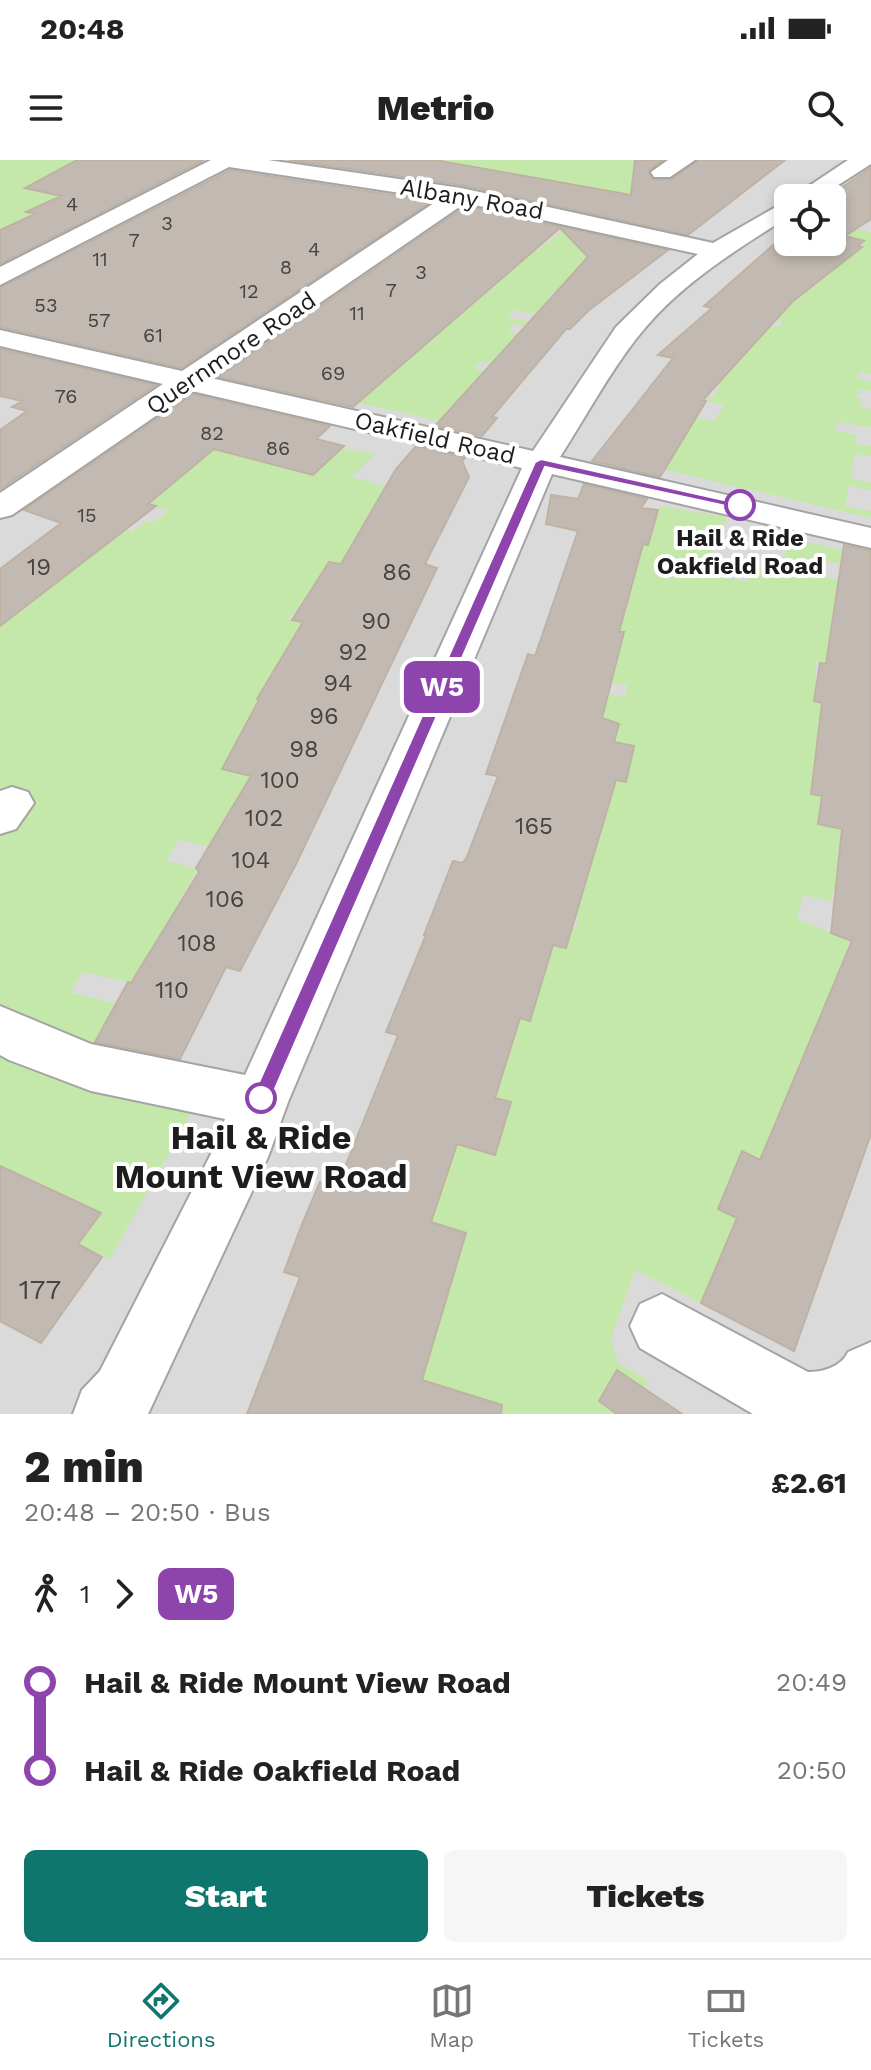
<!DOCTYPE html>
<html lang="en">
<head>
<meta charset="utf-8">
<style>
  body { margin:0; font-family:"Work Sans",sans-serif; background:#f6f6f6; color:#222; height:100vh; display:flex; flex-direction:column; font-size:30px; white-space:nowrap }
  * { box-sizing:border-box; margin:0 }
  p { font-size:26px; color:#767676 }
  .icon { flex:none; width:44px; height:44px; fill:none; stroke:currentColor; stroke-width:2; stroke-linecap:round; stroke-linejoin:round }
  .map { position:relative; height:1254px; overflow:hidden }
  .sheet { display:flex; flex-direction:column; background:#fff; flex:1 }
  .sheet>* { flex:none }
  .badge { padding:0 16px; border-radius:12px; font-size:28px; line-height:52px }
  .controls { position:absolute; left:774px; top:24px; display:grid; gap:16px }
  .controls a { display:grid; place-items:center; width:72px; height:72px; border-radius:12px; background:#fff; box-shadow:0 4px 12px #0003; font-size:40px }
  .map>.badge { position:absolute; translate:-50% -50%; box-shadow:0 0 0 4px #fff }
  .legs { display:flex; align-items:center; gap:12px; height:88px; padding:0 24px; font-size:26px }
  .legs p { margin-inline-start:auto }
  .head { display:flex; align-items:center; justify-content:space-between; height:136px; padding:0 24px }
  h1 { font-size:44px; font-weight:800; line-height:60px }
  .button { display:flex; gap:16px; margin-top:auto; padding:16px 24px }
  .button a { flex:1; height:92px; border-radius:12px; background:#0f766e; color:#fff; font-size:32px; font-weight:800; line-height:92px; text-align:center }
  .button a+a { background:#f6f6f6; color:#222 }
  ul { padding:0 24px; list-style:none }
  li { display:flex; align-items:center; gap:28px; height:88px; font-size:30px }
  li i { display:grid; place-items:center; width:12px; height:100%; margin:0 10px; background:currentColor }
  li i::after { content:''; width:20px; height:20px; margin:-10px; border:6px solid; border-radius:50%; background:#fff }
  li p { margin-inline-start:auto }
  li:first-child i { background:linear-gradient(#0000 50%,currentColor 0) }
  li:last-child i { background:linear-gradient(currentColor 50%,#0000 0) }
  .status { display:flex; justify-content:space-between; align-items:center; height:56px; padding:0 40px; background:#fff; direction:ltr }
  .status svg { height:22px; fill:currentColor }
  header { display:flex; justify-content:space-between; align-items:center; height:104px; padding:0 24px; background:#fff; font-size:36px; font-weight:800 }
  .dock { display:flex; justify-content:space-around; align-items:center; height:112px; border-top:2px solid #e0e0e0; background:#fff; font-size:22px; color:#767676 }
  .dock a { display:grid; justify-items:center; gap:4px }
  .dock .current { color:#0f766e }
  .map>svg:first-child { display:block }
</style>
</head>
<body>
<div class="status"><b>20:48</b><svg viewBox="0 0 49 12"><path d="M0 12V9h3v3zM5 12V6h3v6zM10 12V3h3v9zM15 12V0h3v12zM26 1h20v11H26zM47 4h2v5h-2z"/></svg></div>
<header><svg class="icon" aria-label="menu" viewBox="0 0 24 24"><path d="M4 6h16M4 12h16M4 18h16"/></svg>Metrio<svg class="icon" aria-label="search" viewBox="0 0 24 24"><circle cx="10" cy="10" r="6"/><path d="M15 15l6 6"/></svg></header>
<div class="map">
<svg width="871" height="1254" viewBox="0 0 871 1254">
  <rect width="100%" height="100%" fill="#eeebe3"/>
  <path fill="#dbdada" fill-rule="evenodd" d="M0,0H871V1254H0ZM788,38H832V82H788Z"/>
  <path fill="#c4e8a9" d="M0,0H164L191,4L0,102Z
    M435,0H672L649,12L696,23L656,45L600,30Z
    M568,66L628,80L564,135L552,132L547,137L556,140L535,154L514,150L508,157L528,162L525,166L514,164L508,172L517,174L491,203L481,201L474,208L485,211L440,261L359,243L527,90L535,92Z
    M857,69L871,72V214L860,212L856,218L871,222V231L860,229L856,237L863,239L859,247L871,249V267L837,262L836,271L856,274L855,284L871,286V296L854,294L851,319L871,323V330L848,326L846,347L871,351V358L665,310L683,255L714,261L724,245L692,238L694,235L712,238L720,226L702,222L770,165L778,167L783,162L753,154L785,147L799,136L787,125L809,130L822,120L799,113L856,92L861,87L845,76Z
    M341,288L375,294L351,317L421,336L336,458L295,451L289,459L327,466L264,527L257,539L288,546L238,580L222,609L251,616L208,686L178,680L166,701L198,709L132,823L83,812L70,832L116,844L88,896L0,855V460L7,454L13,456L77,407L108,363L133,371L146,361L153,363L168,351L138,341L214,289L312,315Z
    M659,346L727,357L709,397L728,402L723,417L747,422L753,407L777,411L792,378L871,397L861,407L818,400L815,415L844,421L865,511L816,502L815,541L857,549L871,557L830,581L817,579L815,596L871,607L869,628L812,618L811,633L822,636L819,664L856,672L838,714L831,741L803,735L797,759L851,781L760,1000L742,992L718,1048L737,1058L701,1143L635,1110L611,1179L618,1203L649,1221L629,1254H452L372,1205L430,1062L456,984L495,995L511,943L495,938L520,858L530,860L554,786L565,788L571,768H576L578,757L567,754L602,669L571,611L626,621L629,607L575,583L590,531L625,536L627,525L594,520L623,472H619L638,375L651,377Z
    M0,887L194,948L110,1099L78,1084L101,1052L46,1026L24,1055L26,1018L0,1006Z"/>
  <path fill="#c2bab2" stroke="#bfb2a5" stroke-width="2" d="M77,0H204L0,104V70L35,54L26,52L61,36L25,28Z
    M289,0H435L631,35L635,0H663L648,11L654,20L672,19L698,0H785L688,75L462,25Z
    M871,8V59L845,76L864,81L857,86L862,87L792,142L703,240L706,241L660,317L592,301L673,198L658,195L712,148L704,146L788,72V82H832V38H826Z
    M230,10L432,41L181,208L0,167V128Z
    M466,46L668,90L588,151L570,169H566L492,257L497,258L482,276L435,266L588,97L560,68L353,247L218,217Z
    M0,189L156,225L0,329V270L27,251L12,247L22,241L0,236Z
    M193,234L330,266L316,279L344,286L313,315L214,289L148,344L156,346L0,466V409L61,363L24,350Z
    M416,286L465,298L462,301L469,317L425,404L437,408L297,702L240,811L226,807L180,899L95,882L128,822L131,823L199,712L196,708L251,616L222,609L259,540L257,539L303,462L292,460L329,402L341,404L396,309Z
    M584,324L647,339L641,348L658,350L648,385L643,384L619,472H624L602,558L619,564L614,582L634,586L626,622L616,620L566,788L553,785L530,861L520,858L495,938L511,942L495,995L457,984L431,1062L466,1073L422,1220L502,1245L501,1254H247L300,1117L284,1112L302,1064L320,1022L337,1027L398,875L386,872L426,775H424L453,701L462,703L466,699L498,616L486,614L528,494L535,496L578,371L546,364L551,335L578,339Z
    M844,385L871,391V974L794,1191L701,1143L737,1058L718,1049L742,991L760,1000L852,781L831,773L842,669L818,664L822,636L811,634L822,543L814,541L820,503L826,504Z
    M0,1006L101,1053L78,1084L102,1097L41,1183L0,1161Z
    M617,1210L682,1254H617L599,1241Z"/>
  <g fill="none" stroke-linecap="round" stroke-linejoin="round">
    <defs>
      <path id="minor" d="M211,0H268L461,28L713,83L788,40V57C734,91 676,127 636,179C608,215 585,258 560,297L871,368V388L552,314L288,942L268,997L148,1254H73L82,1230L100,1211L214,988L225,959L91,931L9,900L0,895V846L91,884L245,915L522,308L192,231L12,355L0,358V333L163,224L0,186V170L182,211L440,39L229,7L0,125V107ZM465,43L698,94L660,124L616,167L533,291L211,218Z
        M668,0H695L670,17H654L651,12Z
        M848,0H871V4L818,38H791Z
        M12,627L28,632L34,643L16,669L0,674V631Z
        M662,1134L808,1212C823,1212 841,1207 848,1192L871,1182V1254H753L640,1188L630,1166L640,1144Z"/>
    </defs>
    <use href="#minor" stroke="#a4a4a4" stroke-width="4"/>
    <use href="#minor" fill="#fff" fill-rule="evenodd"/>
  </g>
  <path fill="#8e44ad" stroke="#fff" stroke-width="2" d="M541,299L746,345L740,349L545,307L271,938L268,944L261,946L254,944L252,938L535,302Z"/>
  <g fill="#fff" stroke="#8e44ad" stroke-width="4">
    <circle cx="740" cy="345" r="14"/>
    <circle cx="261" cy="938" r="14"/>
  </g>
  <g text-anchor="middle" stroke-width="8" stroke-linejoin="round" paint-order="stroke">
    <g font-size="20" fill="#464442">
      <text x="72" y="51">4</text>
      <text x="167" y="70">3</text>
      <text x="134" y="87">7</text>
      <text x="314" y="96">4</text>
      <text x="100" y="106">11</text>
      <text x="286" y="114">8</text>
      <text x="421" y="119">3</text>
      <text x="391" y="137">7</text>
      <text x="249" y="138">12</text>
      <text x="46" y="152">53</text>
      <text x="357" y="160">11</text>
      <text x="99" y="167">57</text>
      <text x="153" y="182">61</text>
      <text x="333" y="220">69</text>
      <text x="66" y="243">76</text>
      <text x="212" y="280">82</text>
      <text x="278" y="295">86</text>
      <text x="87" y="362">15</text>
    </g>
    <g font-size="24" fill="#1d1d1d" stroke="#fff">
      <text transform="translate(472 39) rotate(10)" y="8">Albany Road</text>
      <text transform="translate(231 193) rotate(-34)" y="8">Quernmore Road</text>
      <text transform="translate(435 278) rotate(13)" y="8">Oakfield Road</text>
    </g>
    <g font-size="24" font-weight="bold" fill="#1d1d1d" stroke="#fff">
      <text x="740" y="386">Hail &amp; Ride<tspan x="740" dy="28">Oakfield Road</tspan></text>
    </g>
    <g font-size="24" fill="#464442">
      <text x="39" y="415">19</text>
      <text x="397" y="420">86</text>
      <text x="376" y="469">90</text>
      <text x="353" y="500">92</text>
      <text x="338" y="531">94</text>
      <text x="324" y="564">96</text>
      <text x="304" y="597">98</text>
      <text x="280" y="628">100</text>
      <text x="264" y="666">102</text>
      <text x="534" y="674">165</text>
      <text x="251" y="708">104</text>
      <text x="225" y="747">106</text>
      <text x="197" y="791">108</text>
      <text x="172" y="838">110</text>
    </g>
    <g font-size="28" fill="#464442">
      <text x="40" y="1139">177</text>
    </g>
    <g font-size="34" font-weight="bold" fill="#1d1d1d" stroke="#fff">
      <text x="261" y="989">Hail &amp; Ride<tspan x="261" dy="39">Mount View Road</tspan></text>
    </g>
  </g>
</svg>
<div class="controls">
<a><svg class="icon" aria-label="locate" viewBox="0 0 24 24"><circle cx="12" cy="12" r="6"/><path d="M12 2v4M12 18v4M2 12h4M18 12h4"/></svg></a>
</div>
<b class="badge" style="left:442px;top:527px;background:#8e44ad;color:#fff">W5</b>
</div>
<section class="sheet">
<div class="head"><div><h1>2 min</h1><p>20:48 – 20:50 · Bus</p></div><b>£2.61</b></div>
<div class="legs"><svg class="icon" aria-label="walk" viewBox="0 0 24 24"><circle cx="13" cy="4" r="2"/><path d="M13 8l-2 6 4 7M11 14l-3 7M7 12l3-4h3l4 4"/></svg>1<svg class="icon" aria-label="forward" viewBox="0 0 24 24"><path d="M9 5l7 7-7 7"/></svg><b class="badge" style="background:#8e44ad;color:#fff">W5</b></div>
<ul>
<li><i style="color:#8e44ad"></i><b>Hail &amp; Ride Mount View Road</b><p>20:49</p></li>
<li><i style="color:#8e44ad"></i><b>Hail &amp; Ride Oakfield Road</b><p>20:50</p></li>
</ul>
<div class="button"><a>Start</a><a>Tickets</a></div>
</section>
<nav class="dock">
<a class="current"><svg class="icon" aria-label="directions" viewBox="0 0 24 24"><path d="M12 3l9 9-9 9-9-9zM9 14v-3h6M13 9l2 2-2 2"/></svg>Directions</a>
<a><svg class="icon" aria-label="map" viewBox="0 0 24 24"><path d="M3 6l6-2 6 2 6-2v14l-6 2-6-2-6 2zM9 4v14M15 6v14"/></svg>Map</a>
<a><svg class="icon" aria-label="tickets" viewBox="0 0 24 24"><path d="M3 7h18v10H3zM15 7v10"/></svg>Tickets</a>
</nav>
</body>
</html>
